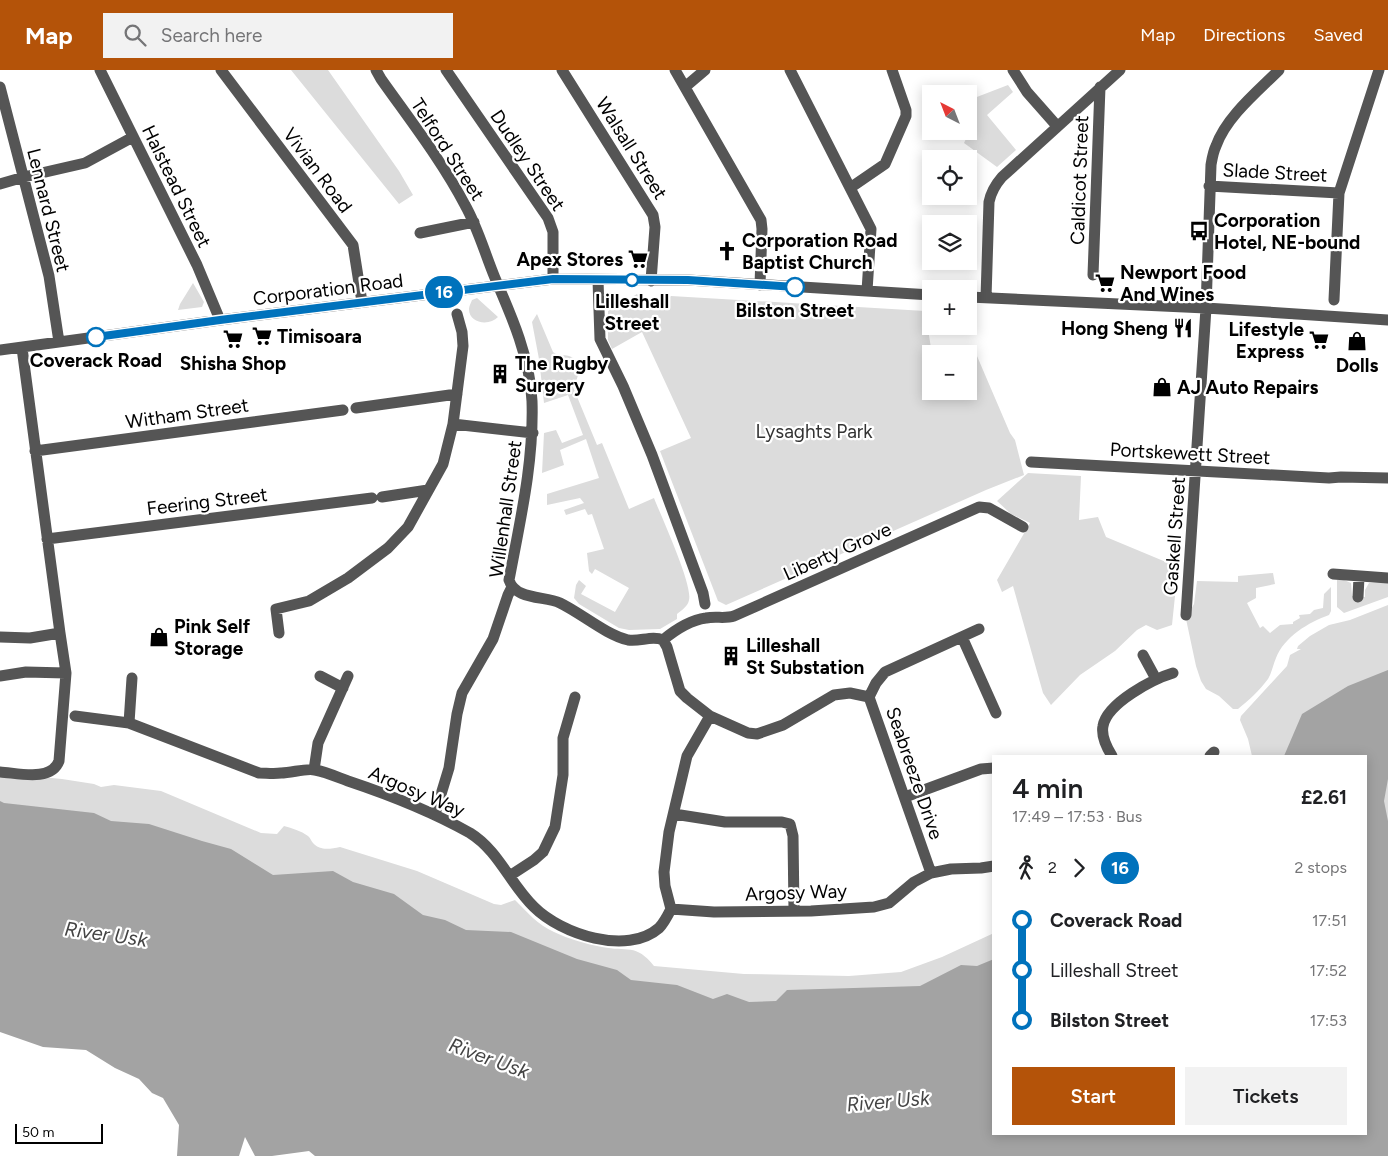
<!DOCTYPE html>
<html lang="en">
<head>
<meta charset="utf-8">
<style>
  body { margin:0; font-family:Figtree,sans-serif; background:#f2f2f2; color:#202124; height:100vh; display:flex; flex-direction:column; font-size:19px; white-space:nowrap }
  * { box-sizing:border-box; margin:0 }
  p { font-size:16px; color:#757577 }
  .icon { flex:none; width:28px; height:28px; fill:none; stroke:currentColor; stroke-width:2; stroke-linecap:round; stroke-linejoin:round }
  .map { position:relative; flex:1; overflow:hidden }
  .drawer { position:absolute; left:992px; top:685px; width:375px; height:380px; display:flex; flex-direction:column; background:#fff; border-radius:0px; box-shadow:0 2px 12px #0003 }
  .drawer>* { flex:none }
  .badge { padding:0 10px; border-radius:16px; font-size:18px; line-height:32px }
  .needle { width:32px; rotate:318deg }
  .tools { position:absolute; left:922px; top:15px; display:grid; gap:10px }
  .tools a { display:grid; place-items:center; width:55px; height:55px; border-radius:0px; background:#fff; box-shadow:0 2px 12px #0003; font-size:25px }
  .scale { position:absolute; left:15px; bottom:12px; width:88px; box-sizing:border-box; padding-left:5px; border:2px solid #000; border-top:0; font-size:14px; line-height:18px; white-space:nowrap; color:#000; -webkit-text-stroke:4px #fff; paint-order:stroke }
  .map>.badge { position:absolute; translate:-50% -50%; box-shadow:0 0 0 2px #fff }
  .legs { display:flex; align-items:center; gap:8px; height:55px; padding:0 20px; font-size:16px }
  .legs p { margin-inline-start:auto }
  .headline { display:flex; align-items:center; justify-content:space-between; height:85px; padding:0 20px }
  h1 { font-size:28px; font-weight:600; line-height:38px }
  .action { display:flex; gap:10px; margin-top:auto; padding:10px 20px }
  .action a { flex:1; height:58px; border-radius:0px; background:#b45309; color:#fff; font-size:20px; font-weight:600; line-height:58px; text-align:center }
  .action a+a { background:#f2f2f2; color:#202124 }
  ul { padding:0 20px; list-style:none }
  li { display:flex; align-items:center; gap:18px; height:50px; font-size:19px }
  li i { display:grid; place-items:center; width:8px; height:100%; margin:0 6px; background:currentColor }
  li i::after { content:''; width:12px; height:12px; margin:-6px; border:4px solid; border-radius:50%; background:#fff }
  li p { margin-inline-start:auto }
  li:first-child i { background:linear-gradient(#0000 50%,currentColor 0) }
  li:last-child i { background:linear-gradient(currentColor 50%,#0000 0) }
  header { display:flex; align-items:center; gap:30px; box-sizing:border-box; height:70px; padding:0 25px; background:#b45309; color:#fff }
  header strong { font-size:24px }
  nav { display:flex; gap:28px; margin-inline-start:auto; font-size:18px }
  .search { width:350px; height:45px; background:#f2f2f2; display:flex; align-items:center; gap:12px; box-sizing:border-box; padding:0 18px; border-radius:0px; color:#757577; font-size:19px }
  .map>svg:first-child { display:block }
</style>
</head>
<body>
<header>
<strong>Map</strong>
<div class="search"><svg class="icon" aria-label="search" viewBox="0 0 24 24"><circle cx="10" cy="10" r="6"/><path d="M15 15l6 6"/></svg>Search here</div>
<nav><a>Map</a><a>Directions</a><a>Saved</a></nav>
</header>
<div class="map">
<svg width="1388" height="1086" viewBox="0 0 1388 1086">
  <rect width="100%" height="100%" fill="#fff"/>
  <path fill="#dcdcdc" d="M291,0H328L399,101L413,125L399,134Z
    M1008,15L1013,22L987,45L1016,80L997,97L964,73L973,54L969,44V30Z
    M193,213L204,232L202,237L178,240L180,234Z
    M637,224L653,240L671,226L925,241L932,284L931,321H969V284H960L974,279L1010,363L1015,370L1024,405L986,420L726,535L718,531L660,381L691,368L642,262L612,279L608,270V241Z
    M477,228L498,247C490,256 469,254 469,239C469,236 471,233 472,230Z
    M537,244L553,282C559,287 563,284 569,286C583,291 579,308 573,317L597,375L602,373L629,439L654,428C661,446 693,515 689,530C688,536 682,540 677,544V549L660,559L629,560L619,558L579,534L574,528L576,515L579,510L586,516L581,524L615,542L629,518L595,499L592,504L589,501L587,483L604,479L592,444L588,445L585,439L566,445L564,440L584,433L580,428L547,435V424L599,408L586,369L560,380L564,395L542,403L544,363L556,360L562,373L583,365L568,325L544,333L539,289L532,252Z
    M1028,403L1081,406L1079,450L1098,447L1106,467L1178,497L1172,555L1157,560L1146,555L1137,560L1115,581L1080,605L1051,635L1043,623L1013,516L1002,522L997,510L1030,453L1011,444L997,431Z
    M1273,503L1275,514L1256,518V528L1247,533L1260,558L1263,556L1270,563L1280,555L1293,554V552L1300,548L1299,545L1310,544L1314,540L1323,538L1324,524L1331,517V541L1329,545C1309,552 1284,567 1276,588C1273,595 1272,602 1268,609C1260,620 1248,631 1238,639H1233L1219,626L1206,619L1201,611L1196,596L1186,549L1194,534L1197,511L1238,512V506Z
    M1337,510H1344L1351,513L1352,526L1365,527V520L1369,513L1388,512V527L1344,543L1337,537Z
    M1388,535V864L1366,686H1252L1248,669L1240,650L1241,646L1287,596L1290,585L1301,579H1297L1298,576L1310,566L1329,555L1350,550Z
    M0,703L62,709L94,714L101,717L114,715L161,721L261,763L277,764L284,756C292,758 301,761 308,766C311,769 310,769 313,773C320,781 330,779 340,777L417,801L494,834L501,835L515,830C527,842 538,855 554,862C569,869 586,874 602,877C627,882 636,873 654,896L744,904L800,905L849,906L901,902L942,887L994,863V963L943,977L0,795Z"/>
  <path fill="#a3a3a3" d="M1388,600V709L1384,731L1388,751V1086H315L309,1081L272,1086H255L245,1067L239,1086H177L179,1055L163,1028L152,1023L139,1009L115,998L86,980L43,977L0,962V731L4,733L94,743L111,751L149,754L202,771L231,779L273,805L333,801L353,812L394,824L423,845L445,850L466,860L511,862L577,889L617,900L631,910L677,915L713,929L727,924L749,932L776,931L787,920L920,916L961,895L977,896L994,889V1064H1366V686H1284L1302,644L1348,616Z"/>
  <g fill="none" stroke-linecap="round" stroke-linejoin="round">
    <path stroke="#555" stroke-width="11" d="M100,0L197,195L220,250
      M221,0L353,175L362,232
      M376,0L381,9C410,50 442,91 465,135C478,158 485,184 495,208C512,247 530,288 532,331C534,392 520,451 509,510C515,530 545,526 560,533C581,543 606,565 628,570C640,572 652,565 663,570L667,577L680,621L687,628L710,646L748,663L757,664L783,655L834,625L850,623L869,627
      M446,0L548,148L553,162V209
      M562,0L653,145L655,157L651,211
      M675,0L761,150L762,159L760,215
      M790,0L871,159L867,221
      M1013,0L1027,22L1057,56
      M0,17L49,206L59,272
      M685,17L705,0
      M0,114L24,107L85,93L133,67
      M1209,116L1339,123
      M850,118L885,94L906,46V40L892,0
      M420,163L474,152
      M1093,205L1100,17
      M598,210L600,269L623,316L652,385L703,523L705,534
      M969,227L1206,238L1388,250
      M986,228L989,132C991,122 995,115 1002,107L1120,0
      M1334,230L1339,123L1379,0
      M0,280L220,250L553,209L688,210L931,225
      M356,338L457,324
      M453,354L533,363
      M35,381L343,340
      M1031,392L1329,408L1341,407L1388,408
      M382,427L428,420
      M47,469L372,428
      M1333,504L1388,508
      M1358,527L1359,507
      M1186,545L1206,238L1211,95C1212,89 1213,82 1216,76C1226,47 1258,21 1279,0
      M279,563L276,539L309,531L348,508L388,478L408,457L443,394L453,354L463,276L462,262L457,244
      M0,567L30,568L60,563
      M962,567L996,643
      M663,570C675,560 691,550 706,548C716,546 725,549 734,546L979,437L989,438L1023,457
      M1143,585L1156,609
      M0,606L26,602L66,603
      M320,606L343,618
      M75,646L129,653L259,703C266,703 274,704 281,703C292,703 305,698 315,700C326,702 337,707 348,711C390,725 431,741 470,763C499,781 510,814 534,837C561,864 627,886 659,858C664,853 668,845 671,839L714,842L811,841L874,837L889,833L914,812L931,803L951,799L981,798L994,796
      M129,653L132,608
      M1112,686C1107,678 1101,666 1103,656C1107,633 1153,609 1173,603
      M1210,686L1214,682
      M314,700L318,673L348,606
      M0,702C18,703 51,712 59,691L66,603L60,563L22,278
      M905,727L981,699L994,698
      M435,744L449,698L457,644L462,623L493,569L508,525L512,517
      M674,744L725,752H782L790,754L793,766L794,840
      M931,803L869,627L876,613L885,602L979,559
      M511,805L534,790L543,782L555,757L563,705V668L575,627
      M671,839L665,816L664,802L669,762L687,686L710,646"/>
  </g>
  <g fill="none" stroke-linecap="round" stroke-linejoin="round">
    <defs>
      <path id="line-1" d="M96,267L220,250L553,209L688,210L795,217"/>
    </defs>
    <use href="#line-1" stroke="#fff" stroke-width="11"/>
    <use href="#line-1" stroke="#0072bc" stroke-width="8"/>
  </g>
  <defs>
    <symbol id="bus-bare" viewBox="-9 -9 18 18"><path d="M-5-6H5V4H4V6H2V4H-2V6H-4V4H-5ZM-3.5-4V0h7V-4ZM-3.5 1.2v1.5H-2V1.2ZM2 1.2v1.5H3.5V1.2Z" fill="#000" stroke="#fff" stroke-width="2.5" paint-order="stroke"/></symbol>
    <symbol id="church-bare" viewBox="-9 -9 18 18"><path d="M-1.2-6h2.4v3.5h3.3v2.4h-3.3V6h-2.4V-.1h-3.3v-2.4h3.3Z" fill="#000" stroke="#fff" stroke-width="2.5" paint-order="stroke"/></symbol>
    <symbol id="supermarket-bare" viewBox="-9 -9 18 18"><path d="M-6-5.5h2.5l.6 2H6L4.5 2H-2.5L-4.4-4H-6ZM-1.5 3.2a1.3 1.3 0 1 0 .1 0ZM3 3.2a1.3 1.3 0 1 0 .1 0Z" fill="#000" stroke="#fff" stroke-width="2.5" paint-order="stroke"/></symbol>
    <symbol id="restaurant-bare" viewBox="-9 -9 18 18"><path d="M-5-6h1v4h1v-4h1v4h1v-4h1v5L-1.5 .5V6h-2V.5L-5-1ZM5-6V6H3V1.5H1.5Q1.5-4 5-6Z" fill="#000" stroke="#fff" stroke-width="2.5" paint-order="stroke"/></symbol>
    <symbol id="shop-bare" viewBox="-9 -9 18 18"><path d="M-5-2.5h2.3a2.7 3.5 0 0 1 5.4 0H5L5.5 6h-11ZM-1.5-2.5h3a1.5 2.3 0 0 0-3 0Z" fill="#000" stroke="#fff" stroke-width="2.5" paint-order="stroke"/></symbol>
    <symbol id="building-bare" viewBox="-9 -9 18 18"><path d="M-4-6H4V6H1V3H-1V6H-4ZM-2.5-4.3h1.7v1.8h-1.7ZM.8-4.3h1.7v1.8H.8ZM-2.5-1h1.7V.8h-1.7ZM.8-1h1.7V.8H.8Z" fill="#000" stroke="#fff" stroke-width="2.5" paint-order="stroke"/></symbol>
  </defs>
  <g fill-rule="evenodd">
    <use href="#bus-bare" x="1185" y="147" width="28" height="28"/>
    <use href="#church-bare" x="713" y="167" width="28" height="28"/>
    <use href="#supermarket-bare" x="624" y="175" width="28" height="28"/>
    <use href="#supermarket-bare" x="1091" y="199" width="28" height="28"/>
    <use href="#restaurant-bare" x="1169" y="244" width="28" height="28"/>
    <use href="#supermarket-bare" x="248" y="252" width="28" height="28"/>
    <use href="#supermarket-bare" x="219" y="255" width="28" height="28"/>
    <use href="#supermarket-bare" x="1305" y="256" width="28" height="28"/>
    <use href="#shop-bare" x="1343" y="257" width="28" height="28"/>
    <use href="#building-bare" x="486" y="290" width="28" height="28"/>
    <use href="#shop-bare" x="1148" y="303" width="28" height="28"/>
    <use href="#shop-bare" x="145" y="553" width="28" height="28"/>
    <use href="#building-bare" x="717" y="572" width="28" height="28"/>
  </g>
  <g fill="#fff" stroke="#0072bc" stroke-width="2.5">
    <circle cx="632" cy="210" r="6"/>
    <circle cx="795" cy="217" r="9"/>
    <circle cx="96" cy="267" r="9"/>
  </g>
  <g text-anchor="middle" stroke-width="4.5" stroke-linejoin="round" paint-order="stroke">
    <g font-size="19" fill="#000" stroke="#fff">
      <text transform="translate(632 78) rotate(58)" y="7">Walsall Street</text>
      <text transform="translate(448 79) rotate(57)" y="7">Telford Street</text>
      <text transform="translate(528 90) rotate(56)" y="7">Dudley Street</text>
      <text transform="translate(318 100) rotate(53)" y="7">Vivian Road</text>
      <text transform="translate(1275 102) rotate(3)" y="7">Slade Street</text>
      <text transform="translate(1079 110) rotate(-88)" y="7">Caldicot Street</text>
      <text transform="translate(177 116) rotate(64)" y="7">Halstead Street</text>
      <text transform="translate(49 140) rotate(76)" y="7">Lennard Street</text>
      <text transform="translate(328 219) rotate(-7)" y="7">Corporation Road</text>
      <text transform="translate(187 343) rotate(-8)" y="7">Witham Street</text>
      <text transform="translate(1190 383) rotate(3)" y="7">Portskewett Street</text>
      <text transform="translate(207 431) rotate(-7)" y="7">Feering Street</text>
      <text transform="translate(505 439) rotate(-82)" y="7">Willenhall Street</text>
      <text transform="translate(1174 466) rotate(-86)" y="7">Gaskell Street</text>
      <text transform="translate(837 481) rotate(-24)" y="7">Liberty Grove</text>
      <text transform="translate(915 703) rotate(71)" y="7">Seabreeze Drive</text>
      <text transform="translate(417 721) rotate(23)" y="7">Argosy Way</text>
      <text transform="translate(796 822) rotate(-2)" y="7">Argosy Way</text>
    </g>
    <g font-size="19" font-weight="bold" fill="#000" stroke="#fff" text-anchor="start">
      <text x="1214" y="157">Corporation<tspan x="1214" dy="22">Hotel, NE-bound</tspan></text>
      <text x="742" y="177">Corporation Road<tspan x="742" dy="22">Baptist Church</tspan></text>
      <text x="623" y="196" text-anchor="end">Apex Stores</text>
      <text x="1120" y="209">Newport Food<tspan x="1120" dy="22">And Wines</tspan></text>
      <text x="1168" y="265" text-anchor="end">Hong Sheng</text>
      <text x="1304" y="266" text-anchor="end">Lifestyle<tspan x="1304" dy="22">Express</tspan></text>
      <text x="277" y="273">Timisoara</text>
      <text x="233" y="300" text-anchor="middle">Shisha Shop</text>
      <text x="515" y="300">The Rugby<tspan x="515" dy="22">Surgery</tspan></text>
      <text x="1357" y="302" text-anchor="middle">Dolls</text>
      <text x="1177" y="324">AJ Auto Repairs</text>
      <text x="174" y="563">Pink Self<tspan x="174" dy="22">Storage</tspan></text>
      <text x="746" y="582">Lilleshall<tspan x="746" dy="22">St Substation</tspan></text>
    </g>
    <g font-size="19" font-weight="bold" fill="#000" stroke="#fff">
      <text x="632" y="238">Lilleshall<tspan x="632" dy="22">Street</tspan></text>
      <text x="795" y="247">Bilston Street</text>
      <text x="96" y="297">Coverack Road</text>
    </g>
    <g font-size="19" fill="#333" stroke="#fff">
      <text x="814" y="368">Lysaghts Park</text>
    </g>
    <g font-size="20" font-style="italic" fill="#444" stroke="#fff">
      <text transform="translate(106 864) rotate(8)" y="7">River Usk</text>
      <text transform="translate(489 988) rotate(20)" y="7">River Usk</text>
      <text transform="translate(888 1031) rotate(-5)" y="7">River Usk</text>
    </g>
  </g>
</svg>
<div class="tools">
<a><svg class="needle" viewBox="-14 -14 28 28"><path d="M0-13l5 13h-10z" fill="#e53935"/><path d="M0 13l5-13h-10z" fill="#757577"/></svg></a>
<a><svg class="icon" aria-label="locate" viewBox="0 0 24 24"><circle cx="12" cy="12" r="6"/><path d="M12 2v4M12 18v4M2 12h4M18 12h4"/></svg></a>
<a><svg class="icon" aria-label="layers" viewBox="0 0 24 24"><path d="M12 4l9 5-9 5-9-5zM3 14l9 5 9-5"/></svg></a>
<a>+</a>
<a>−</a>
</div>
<div class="scale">50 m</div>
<b class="badge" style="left:444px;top:222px;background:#0072bc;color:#fff">16</b>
<section class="drawer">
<div class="headline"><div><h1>4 min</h1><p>17:49 – 17:53 · Bus</p></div><b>£2.61</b></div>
<div class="legs"><svg class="icon" aria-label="walk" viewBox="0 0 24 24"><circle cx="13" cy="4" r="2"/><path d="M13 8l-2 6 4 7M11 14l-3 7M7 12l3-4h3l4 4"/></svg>2<svg class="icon" aria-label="forward" viewBox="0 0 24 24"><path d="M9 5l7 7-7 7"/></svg><b class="badge" style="background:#0072bc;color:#fff">16</b><p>2 stops</p></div>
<ul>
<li><i style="color:#0072bc"></i><b>Coverack Road</b><p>17:51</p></li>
<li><i style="color:#0072bc"></i><span>Lilleshall Street</span><p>17:52</p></li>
<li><i style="color:#0072bc"></i><b>Bilston Street</b><p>17:53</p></li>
</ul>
<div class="action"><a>Start</a><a>Tickets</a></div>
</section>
</div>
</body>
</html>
